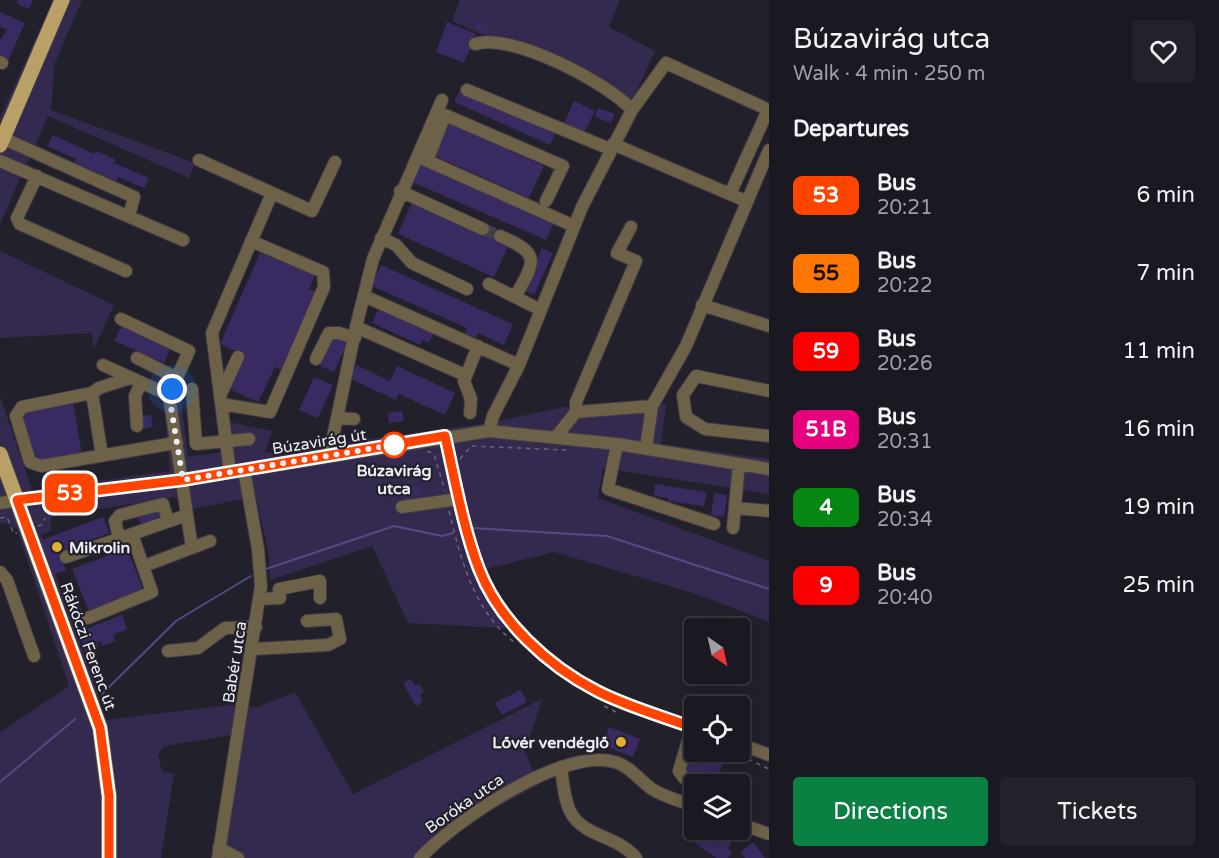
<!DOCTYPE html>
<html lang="en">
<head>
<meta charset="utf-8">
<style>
  body { margin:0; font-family:"Varela Round",sans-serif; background:#232129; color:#f1f3f6; height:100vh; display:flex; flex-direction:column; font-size:22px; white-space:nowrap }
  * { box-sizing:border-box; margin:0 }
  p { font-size:20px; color:#9fa0a5 }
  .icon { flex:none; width:33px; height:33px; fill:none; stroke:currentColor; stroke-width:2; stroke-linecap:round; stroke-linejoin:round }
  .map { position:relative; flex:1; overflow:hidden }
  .drawer { display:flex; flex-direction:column; background:#1a1820; width:450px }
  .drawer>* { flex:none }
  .badge { padding:0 12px; border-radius:9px; font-size:21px; line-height:39px }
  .needle { width:39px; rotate:146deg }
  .controls { position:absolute; left:684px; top:618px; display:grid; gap:12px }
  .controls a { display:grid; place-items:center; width:66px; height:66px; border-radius:6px; background:#1a1820; box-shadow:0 3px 15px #0003,0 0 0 2px #38373e; font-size:30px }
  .you { position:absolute; width:30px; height:30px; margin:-15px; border:4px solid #fff; border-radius:50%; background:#1a73e8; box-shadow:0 0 0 9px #1a73e833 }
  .map>.badge { position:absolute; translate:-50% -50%; box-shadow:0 0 0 3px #fff }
  h2 { padding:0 24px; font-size:22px; line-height:54px }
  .round { display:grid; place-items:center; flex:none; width:63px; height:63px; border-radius:6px; background:#232129 }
  .head { display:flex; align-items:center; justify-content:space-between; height:102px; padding:0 24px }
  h1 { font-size:28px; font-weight:600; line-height:45px }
  .primary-button { display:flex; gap:12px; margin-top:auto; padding:12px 24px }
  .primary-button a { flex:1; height:69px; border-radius:6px; background:#0b8043; color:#fff; font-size:24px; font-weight:600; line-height:69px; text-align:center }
  .primary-button a+a { background:#232129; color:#f1f3f6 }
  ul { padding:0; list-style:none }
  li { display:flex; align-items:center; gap:18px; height:78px; padding:0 24px }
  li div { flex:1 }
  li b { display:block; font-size:22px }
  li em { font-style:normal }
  li .badge { min-width:66px; font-weight:700; text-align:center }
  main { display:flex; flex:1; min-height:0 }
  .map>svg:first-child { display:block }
</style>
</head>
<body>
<main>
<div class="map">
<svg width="769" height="858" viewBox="0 0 769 858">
  <rect width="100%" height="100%" fill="#22202b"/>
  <path fill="#342a50" d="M53,0H82L54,65L51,110L195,163L189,178L48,116L0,224V118Z
    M460,0H620L609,27L655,51L632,101L452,21Z
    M0,251L114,305L94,348L91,333L0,338Z
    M162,384L180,391L188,457L222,452L215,419L272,431L265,453L489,423L564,407L666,404L661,444L769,459V494L603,468L598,498L769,561V622L696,594L554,552L486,569L507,611L523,629L408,623L372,546L270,580L269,556L255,492L244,499L181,511L179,500L174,497L51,517V531L41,534L96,687L105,720L229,705L257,707L295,692L353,794L542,699L525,751L539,785C499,805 461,825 430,858H214L232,735L164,746L158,756L162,771L174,774L161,858H0V732L69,686L17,529L6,523L0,524V396L32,490L170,471Z"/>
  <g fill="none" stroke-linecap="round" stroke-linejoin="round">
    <path stroke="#584984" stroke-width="2" d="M472,528L607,536L769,589
      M266,569L394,526L442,536L453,533
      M102,694L176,621L251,576
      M0,782L75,719"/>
  </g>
  <path fill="#3a2a62" d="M18,0H33L29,9L16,3Z
    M0,12L25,23L8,61L0,57V40L7,30L0,27Z
    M447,22L476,34L464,63L436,52Z
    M478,22L488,25L486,32L475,28Z
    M460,90L555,133L550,145L454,102Z
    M574,101L595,111L584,133L564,123Z
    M598,108L615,114L611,123L595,117Z
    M448,123L544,166L529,198L433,155Z
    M53,135L94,154L96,151L116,160L114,163L149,178L144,188L119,177L116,181L74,162L76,159L47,146Z
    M419,163L554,222L546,240L410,181Z
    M412,202L482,232L486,223L502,231L509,245L494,277L398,234Z
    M542,248L553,253L534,295L523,290Z
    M260,253L315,275L309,289L316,292L281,369L275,367L258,402L231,390L245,355L220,344Z
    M381,265L513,324L504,345L478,333L476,338L465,333L467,328L372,286Z
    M379,307L434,332L429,343L422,340L420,345L372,323Z
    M122,325L171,347L164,363L114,341Z
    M333,337L347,343L334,372L320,366Z
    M356,365L390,381L397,366L455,393L445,415L399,394L396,400L350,379Z
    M314,377L333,385L318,418L299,410Z
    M73,402L82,454L33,462L20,411Z
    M402,411L404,421L389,423L388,413Z
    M151,415L153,427L142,429L140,416Z
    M655,484L707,492L704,506L668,501V498L654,496Z
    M419,487L420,496L405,499L403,489Z
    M714,493L727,495L724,517L711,515Z
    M158,506L162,516L141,524L137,514Z
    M103,517L109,533L59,552L66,570L52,575L39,541Z
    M127,548L144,592L89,612L72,569Z
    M76,596L82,611L73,614L68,599Z
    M82,612L88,628L122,615L127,629L113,635L115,641L102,646L100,641L97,642L99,647L93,649L96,656L88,659L77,632L81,630L75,615Z
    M411,679L415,686L419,684L424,692L420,695L423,702L416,706L403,683Z
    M521,690L527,702L502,715L495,703Z
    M609,727L640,739L633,757L602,745Z
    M693,753L723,763L716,782L686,772Z
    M706,830H710L731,843L728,849L732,852L728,858H717L693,842L700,832L703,834Z
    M753,842L765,858H745L740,852Z"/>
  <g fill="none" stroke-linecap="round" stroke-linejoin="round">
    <path stroke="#413f49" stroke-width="12" stroke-dasharray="12 6" stroke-linecap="butt" d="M483,229L500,236"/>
    <defs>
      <path id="minor" d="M475,44C511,32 608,83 632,110
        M0,62L2,63
        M467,90L610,149
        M0,137L134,197L129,216
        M613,144L746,201
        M421,158L574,226
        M199,160L312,211L335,162
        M0,161L183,240
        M427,161L445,115L563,166L546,201
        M37,176L17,218L20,224L126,271
        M400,191L483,229
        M730,194L768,110
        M500,236C542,254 535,261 515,297
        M381,238L396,245L412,263L467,289
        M489,284L541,310
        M364,296L519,365
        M702,305L769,326
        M121,319L189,351L169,395L192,548
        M356,327L465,375
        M137,358L177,378
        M316,359L329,333H339L355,338
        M103,365L169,395
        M192,389L196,444L249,439
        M769,391L696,376L683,395L686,417L705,429L769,436
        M92,393L99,388L130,378
        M220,396L238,357
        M221,404L270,412L324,287L323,272L251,241
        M576,412V402L636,261L617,253L631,227
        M470,413L471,399L464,381L478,346
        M338,418L354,419
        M137,426L135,396L141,383
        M489,431L493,416L519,365L582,207L632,110L666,63L769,110
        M445,437C454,480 463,527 479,569C499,621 548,666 597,691C628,707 662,716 694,728
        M556,437L576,412L652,406
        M617,444L608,489L714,524
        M646,448L652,406L686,346L769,150
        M102,456L92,393L22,407L16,416L30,462L41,466L169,444L177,443
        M329,456L356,327L373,259L442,100
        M230,472L212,333L272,193
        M0,503L183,480L489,431L617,444L769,469
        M402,507L459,499
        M735,508L769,511
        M733,528L739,464
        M119,538L115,521L120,515L163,504L168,521
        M66,557L187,515
        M144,566L210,541
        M0,572L7,580L34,656
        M260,599L280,598L279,589L320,581V598
        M88,618L152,592L132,534
        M253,649L328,645L340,639L336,619L307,621
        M168,651L198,648L225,628L256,627
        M692,727L679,771L684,778L701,784
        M740,744L769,755
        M561,767C563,782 564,800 571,813C584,837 619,836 636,858
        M740,824L769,834
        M219,848L238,858
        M218,858L261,586L258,549L244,470
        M420,858C455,821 562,747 615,762C630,766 640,781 652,789C664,797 681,801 694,806"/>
      <path id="major" d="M0,145L62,0
        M0,454L100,728L109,796V858"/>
    </defs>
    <use href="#minor" stroke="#3f3d47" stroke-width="14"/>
    <use href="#major" stroke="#3f3d47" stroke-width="17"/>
    <path stroke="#686670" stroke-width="1.5" stroke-dasharray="4.5 4.5" stroke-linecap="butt" d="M427,451L434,454L445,491
      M460,459L471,446L566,450
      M449,511C461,560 473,610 515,643
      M0,518L7,517L14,534L17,533
      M38,526L43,524L45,518
      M604,706L616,712
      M748,759L769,769"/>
    <use href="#minor" stroke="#6d6147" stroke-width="12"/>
    <use href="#major" stroke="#b9a067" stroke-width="15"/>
  </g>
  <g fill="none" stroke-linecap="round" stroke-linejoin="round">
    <defs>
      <path id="line" d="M109,858V796L100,728L17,500L183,480L445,436C455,480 463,527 479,569C499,621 548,666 597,691C628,707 662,716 694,728"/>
    </defs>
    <use href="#line" stroke="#fff" stroke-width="14"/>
    <use href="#line" stroke="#f40" stroke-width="9"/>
    <path stroke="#efeef5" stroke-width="6" stroke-dasharray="0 10.8" d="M172,389L169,395L183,480L399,444L394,445"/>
  </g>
  <circle fill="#fff" stroke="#f40" stroke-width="3" cx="394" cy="445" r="12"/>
  <g fill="#dfb034" stroke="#22202b" stroke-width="2">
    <circle cx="57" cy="547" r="6"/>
    <circle cx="621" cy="742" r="6"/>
  </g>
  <g text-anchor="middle" stroke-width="4.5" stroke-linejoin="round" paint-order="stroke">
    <g font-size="16" fill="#efeef5" stroke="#22202b">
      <text transform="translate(319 441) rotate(-9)" y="6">Búzavirág út</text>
      <text transform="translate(89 646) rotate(70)" y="6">Rákóczi Ferenc út</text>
      <text transform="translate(234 662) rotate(-81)" y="6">Babér utca</text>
      <text transform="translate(464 803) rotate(-35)" y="6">Boróka utca</text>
    </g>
    <g font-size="16" font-weight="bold" fill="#efeef5" stroke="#22202b">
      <text x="394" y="476">Búzavirág<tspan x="394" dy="18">utca</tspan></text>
    </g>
    <g font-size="16" font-weight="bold" fill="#efeef5" stroke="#22202b" text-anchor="start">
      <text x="69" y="553">Mikrolin</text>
      <text x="609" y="748" text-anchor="end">Lővér vendéglő</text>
    </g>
  </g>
</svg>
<div class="controls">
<a><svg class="needle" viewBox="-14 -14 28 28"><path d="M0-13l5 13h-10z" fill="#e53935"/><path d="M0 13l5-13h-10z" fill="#9fa0a5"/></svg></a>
<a><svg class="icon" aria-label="locate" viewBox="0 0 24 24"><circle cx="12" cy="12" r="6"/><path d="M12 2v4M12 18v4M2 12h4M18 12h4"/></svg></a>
<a><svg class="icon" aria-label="layers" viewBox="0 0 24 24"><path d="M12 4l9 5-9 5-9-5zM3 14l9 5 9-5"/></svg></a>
</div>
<div class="you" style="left:172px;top:389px"></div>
<b class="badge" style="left:70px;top:493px;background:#f40;color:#fff">53</b>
</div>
<section class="drawer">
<div class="head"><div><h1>Búzavirág utca</h1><p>Walk · 4 min · 250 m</p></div><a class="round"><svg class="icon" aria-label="heart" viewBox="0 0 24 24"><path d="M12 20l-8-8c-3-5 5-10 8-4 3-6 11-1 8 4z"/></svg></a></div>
<h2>Departures</h2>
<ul>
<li><span class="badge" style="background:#f40;color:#fff">53</span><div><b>Bus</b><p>20:21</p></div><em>6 min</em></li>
<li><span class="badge" style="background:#ff7701;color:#111">55</span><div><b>Bus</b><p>20:22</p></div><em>7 min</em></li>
<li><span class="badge" style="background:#fc0001;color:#fff">59</span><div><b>Bus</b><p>20:26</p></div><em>11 min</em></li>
<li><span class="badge" style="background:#e6007e;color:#fff">51B</span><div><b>Bus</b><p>20:31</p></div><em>16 min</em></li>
<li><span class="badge" style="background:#068613;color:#fff">4</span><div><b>Bus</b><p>20:34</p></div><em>19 min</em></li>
<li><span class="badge" style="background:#fb0001;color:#fff">9</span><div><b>Bus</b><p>20:40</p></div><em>25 min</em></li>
</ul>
<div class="primary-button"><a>Directions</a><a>Tickets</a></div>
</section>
</main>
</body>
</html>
